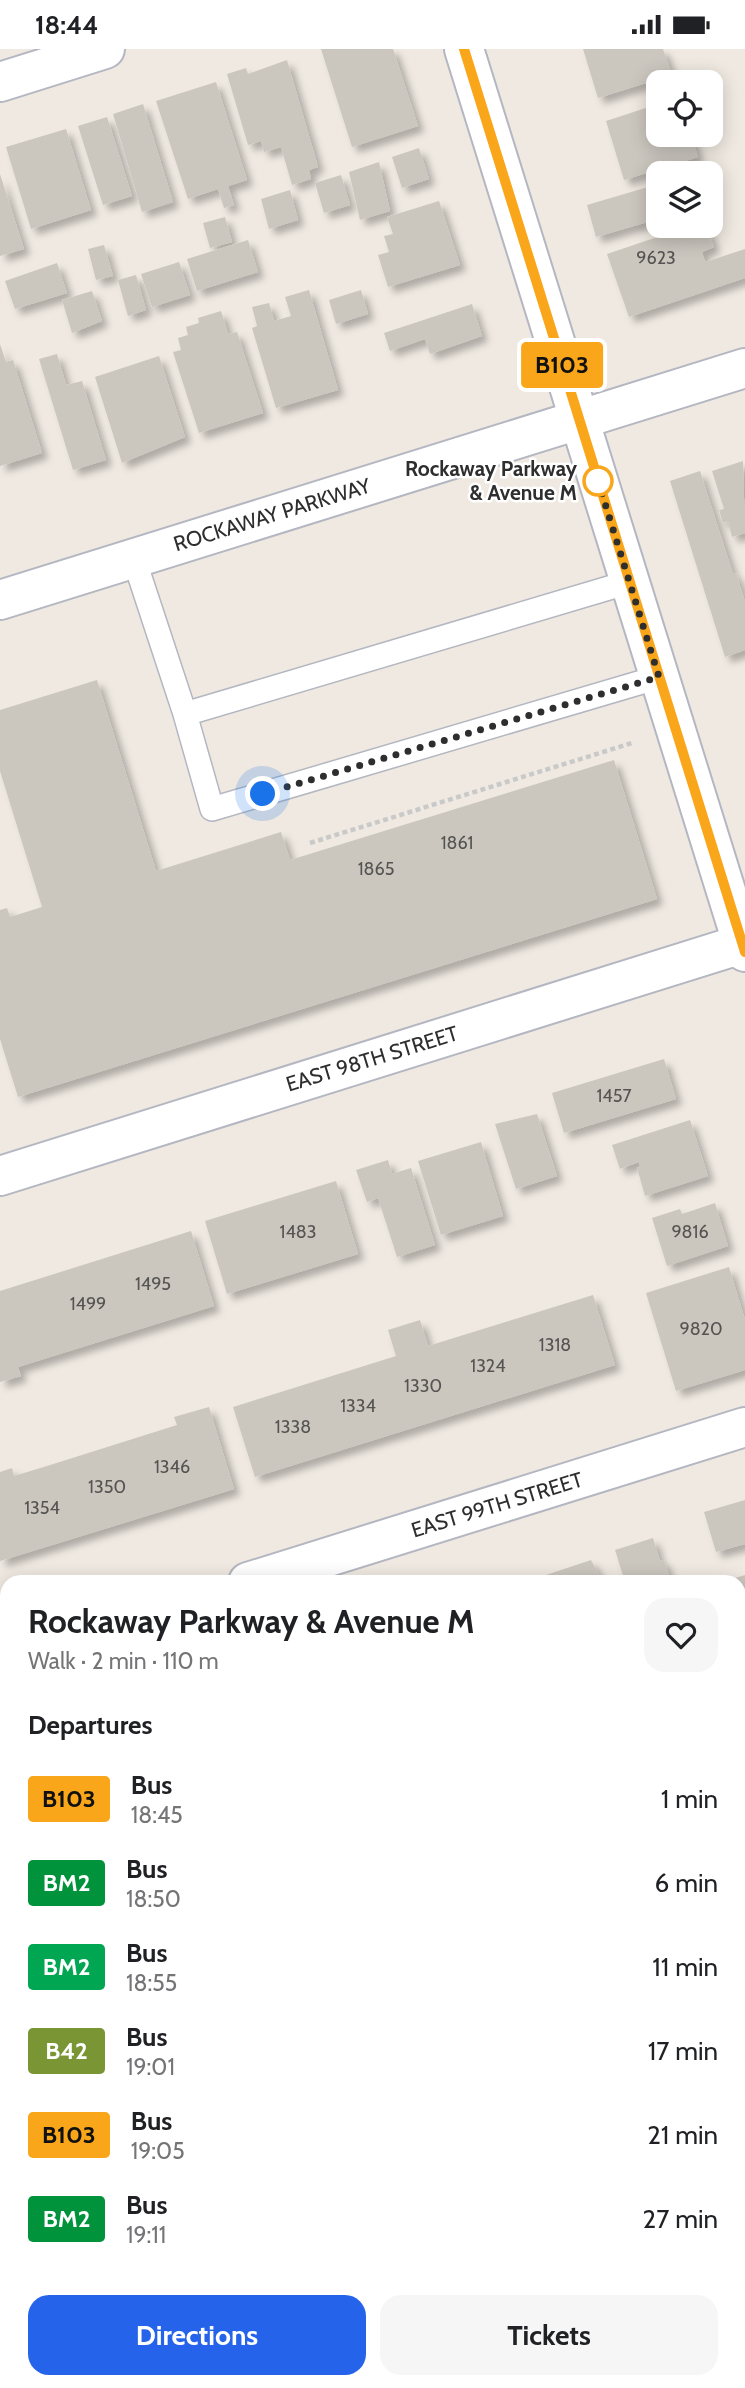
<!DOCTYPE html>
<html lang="en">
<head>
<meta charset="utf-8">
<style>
  body { margin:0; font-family:Cabin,sans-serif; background:#f6f6f6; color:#202124; height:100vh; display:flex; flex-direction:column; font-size:26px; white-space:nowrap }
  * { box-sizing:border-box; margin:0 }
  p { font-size:23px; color:#757577 }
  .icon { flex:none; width:38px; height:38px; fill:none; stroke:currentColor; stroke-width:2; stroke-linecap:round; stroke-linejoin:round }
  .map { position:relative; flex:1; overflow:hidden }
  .panel { position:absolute; left:0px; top:1526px; width:746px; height:814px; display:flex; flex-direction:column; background:#fff; border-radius:21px 21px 0 0; box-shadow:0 4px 18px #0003 }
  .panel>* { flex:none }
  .badge { padding:0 14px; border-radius:5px; font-size:24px; line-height:46px }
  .tools { position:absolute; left:646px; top:21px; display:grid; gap:14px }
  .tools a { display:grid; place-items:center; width:77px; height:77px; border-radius:14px; background:#fff; box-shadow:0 4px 18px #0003; font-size:35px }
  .you { position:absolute; width:35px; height:35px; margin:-18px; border:5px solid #fff; border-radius:50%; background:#1a73e8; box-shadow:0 0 0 10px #1a73e833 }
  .map>.badge { position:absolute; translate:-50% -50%; box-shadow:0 0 0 4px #fff }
  h2 { padding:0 28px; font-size:26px; line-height:63px }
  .round { display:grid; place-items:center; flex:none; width:74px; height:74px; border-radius:21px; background:#f6f6f6 }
  .overview { display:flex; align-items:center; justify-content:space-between; height:119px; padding:0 28px }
  h1 { font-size:33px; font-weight:700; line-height:52px }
  .button { display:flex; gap:14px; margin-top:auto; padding:14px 28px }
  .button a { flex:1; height:80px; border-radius:21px; background:#2563eb; color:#fff; font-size:28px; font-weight:700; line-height:80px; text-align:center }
  .button a+a { background:#f6f6f6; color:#202124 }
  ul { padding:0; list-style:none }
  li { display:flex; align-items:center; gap:21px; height:84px; padding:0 28px }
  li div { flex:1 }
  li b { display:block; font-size:26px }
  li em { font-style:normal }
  li .badge { min-width:77px; font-weight:700; text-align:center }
  .status { display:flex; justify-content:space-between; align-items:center; height:49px; padding:0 35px; background:#fff; direction:ltr }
  .status svg { height:19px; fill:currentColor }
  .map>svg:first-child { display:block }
</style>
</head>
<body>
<div class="status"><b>18:44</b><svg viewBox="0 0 49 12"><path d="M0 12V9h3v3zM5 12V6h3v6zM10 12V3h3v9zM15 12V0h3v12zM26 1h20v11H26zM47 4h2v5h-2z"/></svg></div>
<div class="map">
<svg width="745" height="2339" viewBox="0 0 745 2339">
  <defs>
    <filter id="shadow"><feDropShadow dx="6" dy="6" stdDeviation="3.5" flood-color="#0004"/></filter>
  </defs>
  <rect width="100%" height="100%" fill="#efe9e1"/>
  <path fill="#cbc7bf" filter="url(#shadow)" d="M321,0H393L418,77L352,98Z
    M583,0H663L672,26L598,49Z
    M287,11L318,118L309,121L311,130L292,136L281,98L264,103L261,92L248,96L227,25L246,19L248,25Z
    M216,33L247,131L228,137L234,156L224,159L218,140L188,150L156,52Z
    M143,55L173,153L142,163L113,65Z
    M658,55V86H691L698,108L624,131L606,72Z
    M107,68L132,147L103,156L78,77Z
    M66,80L91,161L31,180L6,98Z
    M419,99L429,130L402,139L392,108Z
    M379,113L390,162L360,171L349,123Z
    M0,125L24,200L0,207Z
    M341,126L350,156L324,164L315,134Z
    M658,135V170L596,188L587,156Z
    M290,141L298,171L269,180L261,150Z
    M439,152L460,216L388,238L378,206L389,203L384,187L393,185L387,168Z
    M225,168L232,193L210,199L203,174Z
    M690,177H693L696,185L707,180L714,198L702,203L705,213L745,200V229L629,268L607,205Z
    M248,191L258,223L197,242L187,210Z
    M104,196L113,227L96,231L88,200Z
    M179,213L190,246L152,258L141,225Z
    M57,214L67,244L15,260L5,232Z
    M136,226L146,261L128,267L118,231Z
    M309,241L338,341L276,359L252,279L257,277L252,258L269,254L274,272L291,267L285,248Z
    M361,241L368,265L336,275L329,251Z
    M92,242L102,272L72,284L62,251Z
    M472,255L482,287L430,305L425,290L390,302L384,284Z
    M221,262L228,285L237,283L263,364L199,384L173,303L181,301L178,289L188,286L186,278L199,274L198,269Z
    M0,295L6,313L13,311L42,404L0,417Z
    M57,305L66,336L82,332L106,411L73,421L39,310Z
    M159,307L185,388L122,414L95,328Z
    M743,412L745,484L732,488L728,472L723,474L719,461L724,460L712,422Z
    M700,422L733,525L736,524L745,553V601L725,608L670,432Z
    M97,631L156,822L281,783L290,811L614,711L657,850L18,1048L0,990V861L7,859L10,868L42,858L0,722V661Z
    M664,1010L676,1050L564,1084L552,1044Z
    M537,1065L557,1127L516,1140L495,1075Z
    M690,1071L708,1127L645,1147L637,1119L640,1118L639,1113L620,1120L612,1096Z
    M481,1093L503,1167L441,1186L418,1112Z
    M388,1111L392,1125L411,1119L435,1196L397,1208L378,1149L367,1153L356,1121Z
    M336,1132L358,1205L227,1245L205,1172Z
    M715,1154L728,1197L667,1217L652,1169L680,1160L682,1165Z
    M191,1182L214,1257L18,1318L21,1327L0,1333V1242Z
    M729,1218L745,1271V1321L676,1342L646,1244Z
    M593,1246L615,1316L255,1428L233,1358L396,1307L388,1281L420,1271L428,1297Z
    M209,1358L234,1440L0,1512V1423L12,1419L14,1427L47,1417L177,1376L174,1368Z
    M745,1451V1495L716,1503L704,1463Z
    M653,1489L660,1512L664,1511L671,1533H625L615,1501Z
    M591,1511L603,1533H542L540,1528Z
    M745,1526V1559H744L735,1529Z
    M7,1707V1788L0,1790V1709Z
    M738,1731L744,1748L738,1750Z
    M7,1896V1976L0,1979V1898Z
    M745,1939V2018L738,2020V1940Z
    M745,2134V2181H744L738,2168V2136Z
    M7,2301V2329L0,2331V2303Z
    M65,2333H185L187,2339H47Z
    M196,2333H243L245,2339H199Z
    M281,2333H329L330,2339H283Z
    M344,2333H386L388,2338L346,2339Z"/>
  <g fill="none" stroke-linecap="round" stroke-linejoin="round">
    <defs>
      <path id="service" d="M134,510L185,665
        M629,533L185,665L212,760L659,628"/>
      <path id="minor" d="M464,0L745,903
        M0,33L105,0
        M0,1127L745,894
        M248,1533L745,1378
        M0,1610L7,1608
        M738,1845L745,1843
        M0,2076L7,2074
        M738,2311L745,2309
        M649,2339L669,2333"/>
      <path id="secondary" d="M0,551L745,319"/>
    </defs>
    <use href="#service" stroke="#b4b7c1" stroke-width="26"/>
    <use href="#minor" stroke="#b4b7c1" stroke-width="42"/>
    <use href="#secondary" stroke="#b4b7c1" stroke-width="42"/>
    <path stroke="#c9c9c9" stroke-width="4.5" stroke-dasharray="5 3.5" stroke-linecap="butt" d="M310,794L632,694"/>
    <use href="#service" stroke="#fff" stroke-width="23"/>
    <use href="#minor" stroke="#fff" stroke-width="38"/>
    <use href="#secondary" stroke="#fff" stroke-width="38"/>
  </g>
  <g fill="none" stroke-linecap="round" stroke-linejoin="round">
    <defs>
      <path id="line" d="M464,0L745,903"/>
    </defs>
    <use href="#line" stroke="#fff" stroke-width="16"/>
    <use href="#line" stroke="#faa61a" stroke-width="10"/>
    <path stroke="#2e2e2e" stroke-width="7" stroke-dasharray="0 12.6" d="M263,745L659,628L598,432"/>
  </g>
  <circle fill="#fff" stroke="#faa61a" stroke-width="3.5" cx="598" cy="432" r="14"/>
  <g text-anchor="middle" stroke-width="5" stroke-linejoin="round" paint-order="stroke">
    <g font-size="18" fill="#555452">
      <text x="656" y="215">9623</text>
      <text x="457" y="800">1861</text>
      <text x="376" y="826">1865</text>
      <text x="614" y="1053">1457</text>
      <text x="298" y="1189">1483</text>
      <text x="690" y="1189">9816</text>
      <text x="153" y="1241">1495</text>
      <text x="88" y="1261">1499</text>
      <text x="701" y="1286">9820</text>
      <text x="555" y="1302">1318</text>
      <text x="488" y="1323">1324</text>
      <text x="423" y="1343">1330</text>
      <text x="358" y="1363">1334</text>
      <text x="293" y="1384">1338</text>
      <text x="172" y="1424">1346</text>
      <text x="107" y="1444">1350</text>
      <text x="42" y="1465">1354</text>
    </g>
    <g font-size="21" font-weight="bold" fill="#2e2e2e" stroke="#fff" text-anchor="end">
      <text x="577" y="427">Rockaway Parkway<tspan x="577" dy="24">&amp; Avenue M</tspan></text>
    </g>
    <g font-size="21" fill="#2e2e2e" stroke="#fff">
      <text transform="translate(272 466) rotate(-17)" y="7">ROCKAWAY PARKWAY</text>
      <text transform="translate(372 1010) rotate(-17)" y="7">EAST 98TH STREET</text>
      <text transform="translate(497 1456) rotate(-17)" y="7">EAST 99TH STREET</text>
    </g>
  </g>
</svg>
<div class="tools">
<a><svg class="icon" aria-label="locate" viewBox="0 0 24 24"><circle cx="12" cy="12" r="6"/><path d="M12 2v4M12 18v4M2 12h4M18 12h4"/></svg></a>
<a><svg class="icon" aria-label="layers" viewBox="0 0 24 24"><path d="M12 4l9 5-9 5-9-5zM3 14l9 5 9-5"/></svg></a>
</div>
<div class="you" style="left:263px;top:745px"></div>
<b class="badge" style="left:562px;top:316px;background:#faa61a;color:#111">B103</b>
<section class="panel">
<div class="overview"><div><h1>Rockaway Parkway &amp; Avenue M</h1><p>Walk · 2 min · 110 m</p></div><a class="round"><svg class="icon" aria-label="heart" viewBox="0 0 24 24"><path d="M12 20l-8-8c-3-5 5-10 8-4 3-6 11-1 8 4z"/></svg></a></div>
<h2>Departures</h2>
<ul>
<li><span class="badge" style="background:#faa61a;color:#111">B103</span><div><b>Bus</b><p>18:45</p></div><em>1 min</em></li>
<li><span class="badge" style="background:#00933c;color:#fff">BM2</span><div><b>Bus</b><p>18:50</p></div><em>6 min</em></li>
<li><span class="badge" style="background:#00a651;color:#fff">BM2</span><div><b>Bus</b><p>18:55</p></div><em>11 min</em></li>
<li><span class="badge" style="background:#799534;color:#fff">B42</span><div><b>Bus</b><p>19:01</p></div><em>17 min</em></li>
<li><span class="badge" style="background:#faa61a;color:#111">B103</span><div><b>Bus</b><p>19:05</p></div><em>21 min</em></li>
<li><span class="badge" style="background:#00933c;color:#fff">BM2</span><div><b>Bus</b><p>19:11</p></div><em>27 min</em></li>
</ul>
<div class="button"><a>Directions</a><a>Tickets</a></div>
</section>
</div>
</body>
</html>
